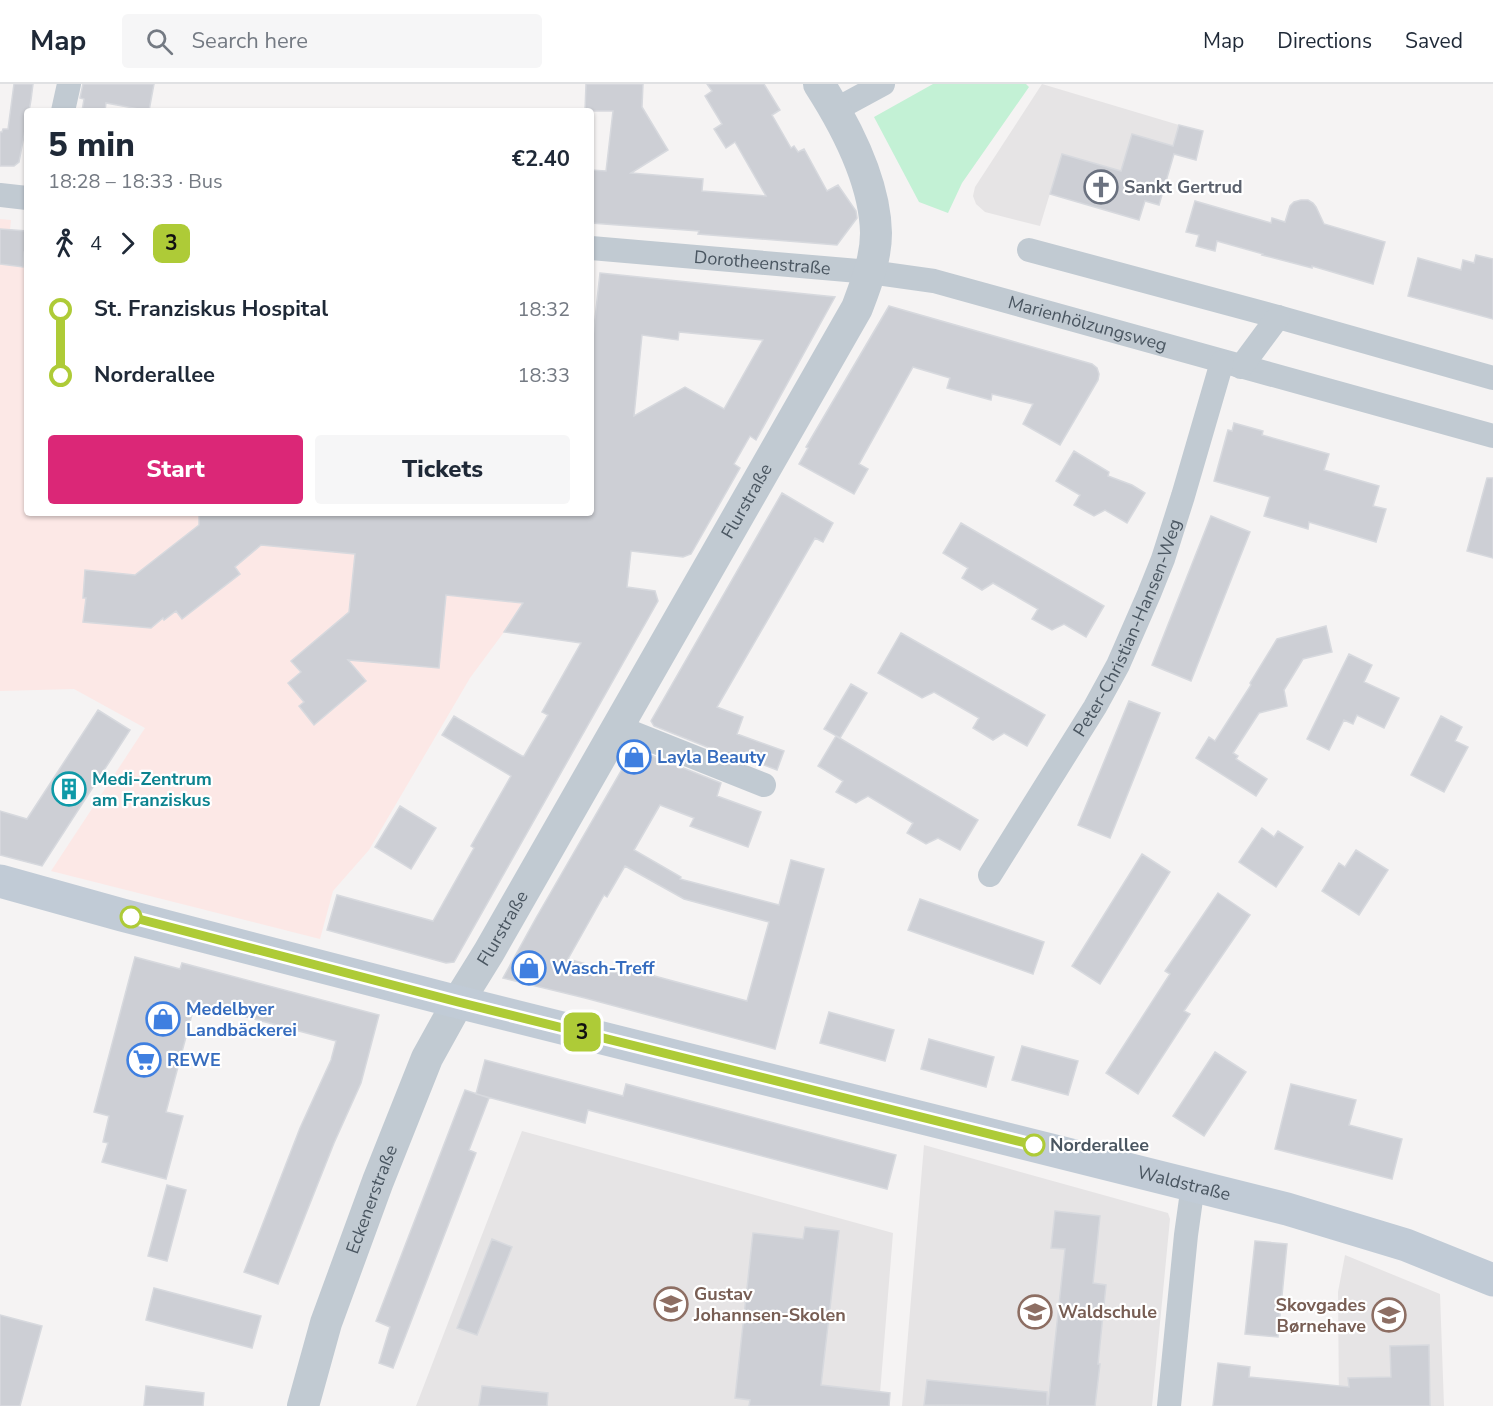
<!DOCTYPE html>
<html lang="en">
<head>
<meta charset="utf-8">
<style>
  body { margin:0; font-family:"Nunito Sans",sans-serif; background:#f6f6f7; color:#1f2937; height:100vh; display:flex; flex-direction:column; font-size:22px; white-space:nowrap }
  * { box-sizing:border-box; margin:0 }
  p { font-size:20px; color:#747a83 }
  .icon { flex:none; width:33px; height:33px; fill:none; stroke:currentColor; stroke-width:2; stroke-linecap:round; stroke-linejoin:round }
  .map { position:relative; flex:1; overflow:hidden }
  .side { position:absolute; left:24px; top:24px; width:570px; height:408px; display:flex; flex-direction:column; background:#fff; border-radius:6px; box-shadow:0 2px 4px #0004 }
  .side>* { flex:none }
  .badge { padding:0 12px; border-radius:9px; font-size:21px; line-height:39px }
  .map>.badge { position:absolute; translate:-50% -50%; box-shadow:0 0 0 3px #fff }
  .legs { display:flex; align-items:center; gap:9px; height:66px; padding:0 24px; font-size:20px }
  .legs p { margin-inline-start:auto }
  .summary { display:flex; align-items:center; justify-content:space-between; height:102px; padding:0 24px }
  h1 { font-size:33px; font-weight:800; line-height:45px }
  .button { display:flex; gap:12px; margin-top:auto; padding:12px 24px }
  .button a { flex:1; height:69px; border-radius:6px; background:#db2777; color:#fff; font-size:24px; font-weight:800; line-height:69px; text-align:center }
  .button a+a { background:#f6f6f7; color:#1f2937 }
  ul { padding:0 24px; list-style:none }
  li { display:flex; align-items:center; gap:21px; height:66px; font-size:22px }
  li i { display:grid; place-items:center; width:9px; height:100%; margin:0 8px; background:currentColor }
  li i::after { content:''; width:15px; height:15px; margin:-8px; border:4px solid; border-radius:50%; background:#fff }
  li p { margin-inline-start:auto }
  li:first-child i { background:linear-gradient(#0000 50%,currentColor 0) }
  li:last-child i { background:linear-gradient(currentColor 50%,#0000 0) }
  header { display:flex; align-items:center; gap:36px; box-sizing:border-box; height:84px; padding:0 30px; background:#fff; border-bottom:2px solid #e0e1e3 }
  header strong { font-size:28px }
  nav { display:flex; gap:33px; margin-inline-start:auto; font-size:21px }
  .search { width:420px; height:54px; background:#f6f6f7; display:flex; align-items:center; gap:15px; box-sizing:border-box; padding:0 21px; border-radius:6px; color:#747a83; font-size:22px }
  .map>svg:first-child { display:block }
</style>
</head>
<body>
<header>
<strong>Map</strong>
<div class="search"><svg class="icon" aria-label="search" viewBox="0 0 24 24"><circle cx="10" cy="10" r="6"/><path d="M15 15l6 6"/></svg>Search here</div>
<nav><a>Map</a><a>Directions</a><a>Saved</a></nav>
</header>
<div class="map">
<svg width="1493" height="1322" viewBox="0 0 1493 1322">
  <rect width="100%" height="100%" fill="#f5f3f3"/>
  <path fill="#e6e4e5" d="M1042,0L1179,41L1167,83L1121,87L1062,70L1040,142L985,128L976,120L973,112L975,103Z
    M522,1047L893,1149L879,1322H416Z
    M924,1061L1168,1129L1170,1135L1152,1322H902Z
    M1345,1171L1440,1210L1444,1322H1339L1338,1208Z"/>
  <path fill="#fce8e6" d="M0,135L11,136L10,146L27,147V429H576L551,473L504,548L470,594L369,766L333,807L320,855L51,787L145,644L74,605L0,607Z"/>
  <path fill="#c3f1d5" d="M933,0H1026L1029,3L962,99L948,129L919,118L874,33Z"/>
  <path fill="#cdcfd5" stroke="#d7d9de" stroke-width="1.5" fill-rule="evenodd" d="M14,0H33L31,16L29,27H27V36L19,78L14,82H0V48H2L3,45H8Z
    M83,0H154L149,27L106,19L105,27H82L84,15L80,14Z
    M586,0H643L642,23L668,66L631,89L703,95L702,107L766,112L735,58L726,64L714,45L722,40L705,12L712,7L707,0H764L780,26L772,31L791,64L794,62L798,68L804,65L827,107L838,101L856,127L857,134L837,161L698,150L699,147L591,139V86L606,87L613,27H585Z
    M1179,41L1203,47L1196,76L1174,70L1159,121L1145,117L1139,136L1050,110L1062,70L1121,87L1132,50L1173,62Z
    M1301,116H1308L1313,119L1316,123L1324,140L1385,158L1373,200L1312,182V184L1262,171L1263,170L1217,157L1215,167L1196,162L1199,151L1186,148L1195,117L1271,139L1272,134L1285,138L1290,122L1294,118Z
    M0,145L27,147V168H24L23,183L0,180Z
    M1476,171L1493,175V235L1408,212L1418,174L1461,186L1463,176L1474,179Z
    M600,189L835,213L756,356L750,352L734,380L740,384L691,470L683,473L631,467L627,503L655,507L658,517L454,878L446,879L327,846L337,811L433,837L474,764L471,762L511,692L442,651L454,632L522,672H524L548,631L542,628L581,559L504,548L523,519L446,511L439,584L348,576L366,597L314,641L299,622L304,618L288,599L301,588L291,577L349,528L355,470L261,461L235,483L240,490L182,535L176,527L164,536L163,534L151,544L83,538L86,514H83L85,486L135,491L199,441V429H591V271ZM679,248L763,256L724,325L685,303L634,332L642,251L678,256Z
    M889,222L1092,280L1097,284L1099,290L1098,296L1060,361L1023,340L1033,320L992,310L991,316L947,304L950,294L913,283L859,380L868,385L854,410L799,380L808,364L806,363Z
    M1234,339L1263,347L1262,351L1329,370L1324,386L1379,402L1373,422L1386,425L1376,458L1309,438L1308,445L1264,432L1270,413L1214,397L1228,346L1232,347Z
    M1074,367L1109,388L1108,392L1132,401L1145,409L1127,439L1105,426L1094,432L1074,421L1080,411L1056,397Z
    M1487,394H1493V474L1467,467Z
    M782,409L833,439L823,458L815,454L717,623L743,633L737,650L784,667L777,686L733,669L732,673L654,642L651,637Z
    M1211,432L1250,448L1191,597L1152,581Z
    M961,439L1104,522L1086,553L1064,540L1052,546L1032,535L1038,525L993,499L982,506L962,494L968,484L943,469Z
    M1326,542L1332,568L1303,575L1284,606L1287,622L1259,629L1233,669L1238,672L1236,675L1267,695L1256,712L1196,674L1209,653L1215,657L1251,601L1250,599L1277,555Z
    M901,549L1045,631L1027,662L1004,649L993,656L973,644L979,634L934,608L922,614L878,589Z
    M1349,570L1372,581L1364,598L1399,614L1384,644L1357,631L1353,640L1344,636L1329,666L1307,655Z
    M851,600L867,609L840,654L824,645Z
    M1129,617L1160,629L1110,754L1078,741Z
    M98,626L130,646L42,782L0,771V727L27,735Z
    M1441,632L1462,643L1455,657L1468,663L1444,708L1411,691Z
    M836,652L978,736L960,766L938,754L926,760L907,749L913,739L868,712L856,719L836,708L843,697L818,682Z
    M632,668L653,672L721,699L717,712L761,728L748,763L690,742L694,734L660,721L634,766L681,793L680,795L779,821L791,776L824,785L775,965L585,914L503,894L536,834ZM625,782L684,815L769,838L747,917L621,883L619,889L568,875L604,811L607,813Z
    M400,722L436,744L411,785L375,763Z
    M1262,744L1274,753L1278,747L1303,763L1276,803L1239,778Z
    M1356,766L1388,786L1359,831L1322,807L1339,779L1345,783Z
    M1142,770L1170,788L1100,900L1072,882Z
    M1218,809L1250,831L1184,927L1190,930L1138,1010L1106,989L1170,890L1165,887Z
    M920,815L1044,858L1033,890L908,846Z
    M135,873L180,885L182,879L379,931L361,999L334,1059L278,1200L244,1188L300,1044L331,976L336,957L195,919L166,1028L183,1032L166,1095L102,1078L108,1059L103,1058L109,1032L94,1028Z
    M829,928L894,946L885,977L820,959Z
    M929,955L994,973L986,1003L921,985Z
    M1022,962L1078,977L1068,1011L1012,996Z
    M1215,968L1246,988L1204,1052L1173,1032Z
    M485,976L623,1012L626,1000L896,1071L887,1105L588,1026L585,1039L476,1010Z
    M1291,1000L1356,1016L1349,1041L1402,1055L1392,1095L1275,1065Z
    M465,1006L489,1014L469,1066L476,1069L393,1284L379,1279L390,1243L376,1237Z
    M167,1101L186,1106L167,1177L148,1172Z
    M1055,1127L1100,1132L1093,1199L1106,1201L1098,1280H1100L1095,1322H1048L1065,1165L1051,1164Z
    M805,1143L839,1147L821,1301L890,1309L889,1322H749L750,1316L735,1314L753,1149L803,1155Z
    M492,1155L512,1163L477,1251L457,1244Z
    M1255,1157L1287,1160L1278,1253L1245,1250Z
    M154,1204L261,1232L252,1264L146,1236Z
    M0,1231L42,1242L20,1322H0Z
    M1429,1261L1430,1322H1213L1218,1279L1250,1283L1249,1293L1349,1303L1348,1294L1391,1293L1390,1262Z
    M927,1296L1047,1308V1322L924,1321Z
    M146,1302L204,1309L203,1322H144Z
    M482,1302L548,1309L547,1322H479Z"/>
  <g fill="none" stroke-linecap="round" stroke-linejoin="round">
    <g stroke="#c1cad2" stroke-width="24">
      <path d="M835,26L883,0"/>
      <path d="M63,27L69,0"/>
      <path d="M0,111L27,114"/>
      <path id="s1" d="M591,164L870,188L934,197L1493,352"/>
      <path d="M1029,166L1278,233L1493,294"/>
      <path d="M1241,283L1278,233"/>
      <path d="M618,643L764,701"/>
      <path id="s2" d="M990,791L1095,623L1118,581L1149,510L1163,475L1183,412L1222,278"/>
      <path d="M1169,1322L1186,1151L1193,1101"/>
    </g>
    <path stroke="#c1cad2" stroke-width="32" id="s3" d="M303,1322L326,1239L378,1097L427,974L458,918L489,868L857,224C866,200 876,175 876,149C875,97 846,42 819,0"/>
    <path stroke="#c1cbd6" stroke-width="33" id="s4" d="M0,797L122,831L458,918L1287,1125L1406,1161L1493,1196"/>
  </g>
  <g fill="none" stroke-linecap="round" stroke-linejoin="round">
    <defs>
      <path id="line-1" d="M131,833L458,918L1034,1061"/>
    </defs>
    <use href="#line-1" stroke="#fff" stroke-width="14"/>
    <use href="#line-1" stroke="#aecb37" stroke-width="9"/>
  </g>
  <defs>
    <symbol id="church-ring" viewBox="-11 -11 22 22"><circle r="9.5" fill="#fff" stroke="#6b7280" stroke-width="1.5"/><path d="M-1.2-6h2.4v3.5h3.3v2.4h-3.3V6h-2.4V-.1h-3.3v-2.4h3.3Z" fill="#6b7280"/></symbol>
    <symbol id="shop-ring" viewBox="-11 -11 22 22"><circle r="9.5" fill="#fff" stroke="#3f7fe0" stroke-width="1.5"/><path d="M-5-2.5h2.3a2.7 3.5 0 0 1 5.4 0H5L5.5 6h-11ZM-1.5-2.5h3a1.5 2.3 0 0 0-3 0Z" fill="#3f7fe0"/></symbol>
    <symbol id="building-ring" viewBox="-11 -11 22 22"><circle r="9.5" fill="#fff" stroke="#0f9aa8" stroke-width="1.5"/><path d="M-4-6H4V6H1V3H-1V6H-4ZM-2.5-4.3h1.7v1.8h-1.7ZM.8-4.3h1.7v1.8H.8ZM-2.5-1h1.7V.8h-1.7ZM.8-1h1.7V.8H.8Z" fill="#0f9aa8"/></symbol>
    <symbol id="supermarket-ring" viewBox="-11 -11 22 22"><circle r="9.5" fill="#fff" stroke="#3f7fe0" stroke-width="1.5"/><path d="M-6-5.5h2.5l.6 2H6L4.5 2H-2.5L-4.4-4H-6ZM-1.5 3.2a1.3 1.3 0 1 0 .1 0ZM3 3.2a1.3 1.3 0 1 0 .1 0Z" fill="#3f7fe0"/></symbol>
    <symbol id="school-ring" viewBox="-11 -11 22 22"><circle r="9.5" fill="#fff" stroke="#8d6e63" stroke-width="1.5"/><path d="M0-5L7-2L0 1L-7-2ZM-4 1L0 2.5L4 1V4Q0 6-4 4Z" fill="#8d6e63"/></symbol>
  </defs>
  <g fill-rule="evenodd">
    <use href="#church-ring" x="1082" y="84" width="38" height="38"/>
    <use href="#shop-ring" x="615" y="654" width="38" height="38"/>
    <use href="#building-ring" x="50" y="686" width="38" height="38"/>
    <use href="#shop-ring" x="510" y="865" width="38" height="38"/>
    <use href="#shop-ring" x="144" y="916" width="38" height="38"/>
    <use href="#supermarket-ring" x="125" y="957" width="38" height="38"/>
    <use href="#school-ring" x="652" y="1201" width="38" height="38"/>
    <use href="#school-ring" x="1016" y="1209" width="38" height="38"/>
    <use href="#school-ring" x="1370" y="1212" width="38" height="38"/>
  </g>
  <g fill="#fff" stroke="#aecb37" stroke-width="3">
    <circle cx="131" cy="833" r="10"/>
    <circle cx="1034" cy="1061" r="10"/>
  </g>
  <g text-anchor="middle" stroke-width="4.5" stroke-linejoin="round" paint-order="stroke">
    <g font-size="18" font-weight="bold" fill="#5b616d" stroke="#fff" text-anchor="start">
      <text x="1124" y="109">Sankt Gertrud</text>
    </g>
    <g font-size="18" fill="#4a5661" stroke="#fff">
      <text dy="6" stroke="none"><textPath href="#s1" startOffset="172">Dorotheenstraße</textPath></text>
      <text dy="6" stroke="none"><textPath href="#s1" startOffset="504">Marienhölzungsweg</textPath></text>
      <text dy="6" stroke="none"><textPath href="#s3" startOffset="1012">Flurstraße</textPath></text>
      <text dy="6" stroke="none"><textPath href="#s2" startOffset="284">Peter-Christian-Hansen-Weg</textPath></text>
      <text dy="6" stroke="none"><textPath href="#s3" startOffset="520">Flurstraße</textPath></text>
      <text dy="6" stroke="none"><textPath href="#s4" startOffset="1222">Waldstraße</textPath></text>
      <text dy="6" stroke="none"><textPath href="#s3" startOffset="218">Eckenerstraße</textPath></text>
    </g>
    <g font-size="18" font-weight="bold" fill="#366cbe" stroke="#fff" text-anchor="start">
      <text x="657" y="679">Layla Beauty</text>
      <text x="552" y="890">Wasch-Treff</text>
      <text x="186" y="931">Medelbyer<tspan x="186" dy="21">Landbäckerei</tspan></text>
      <text x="167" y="982">REWE</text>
    </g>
    <g font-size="18" font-weight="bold" fill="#0d838f" stroke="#fff" text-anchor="start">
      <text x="92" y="701">Medi-Zentrum<tspan x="92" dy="21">am Franziskus</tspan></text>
    </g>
    <g font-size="18" font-weight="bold" fill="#4a5661" stroke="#fff" text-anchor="start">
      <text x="1050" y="1067">Norderallee</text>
    </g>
    <g font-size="18" font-weight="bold" fill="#785e54" stroke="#fff" text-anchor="start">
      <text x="694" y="1216">Gustav<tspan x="694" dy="21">Johannsen-Skolen</tspan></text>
      <text x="1366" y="1227" text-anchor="end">Skovgades<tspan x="1366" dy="21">Børnehave</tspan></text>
      <text x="1058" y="1234">Waldschule</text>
    </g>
  </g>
</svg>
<b class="badge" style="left:582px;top:948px;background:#aecb37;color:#111">3</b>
<section class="side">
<div class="summary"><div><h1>5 min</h1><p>18:28 – 18:33 · Bus</p></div><b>€2.40</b></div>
<div class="legs"><svg class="icon" aria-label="walk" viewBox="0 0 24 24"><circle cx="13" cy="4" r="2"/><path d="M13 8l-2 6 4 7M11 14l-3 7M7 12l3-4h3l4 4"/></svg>4<svg class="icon" aria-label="forward" viewBox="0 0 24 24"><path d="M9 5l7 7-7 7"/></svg><b class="badge" style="background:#aecb37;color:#111">3</b></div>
<ul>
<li><i style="color:#aecb37"></i><b>St. Franziskus Hospital</b><p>18:32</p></li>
<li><i style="color:#aecb37"></i><b>Norderallee</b><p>18:33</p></li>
</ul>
<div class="button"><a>Start</a><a>Tickets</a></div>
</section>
</div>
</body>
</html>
